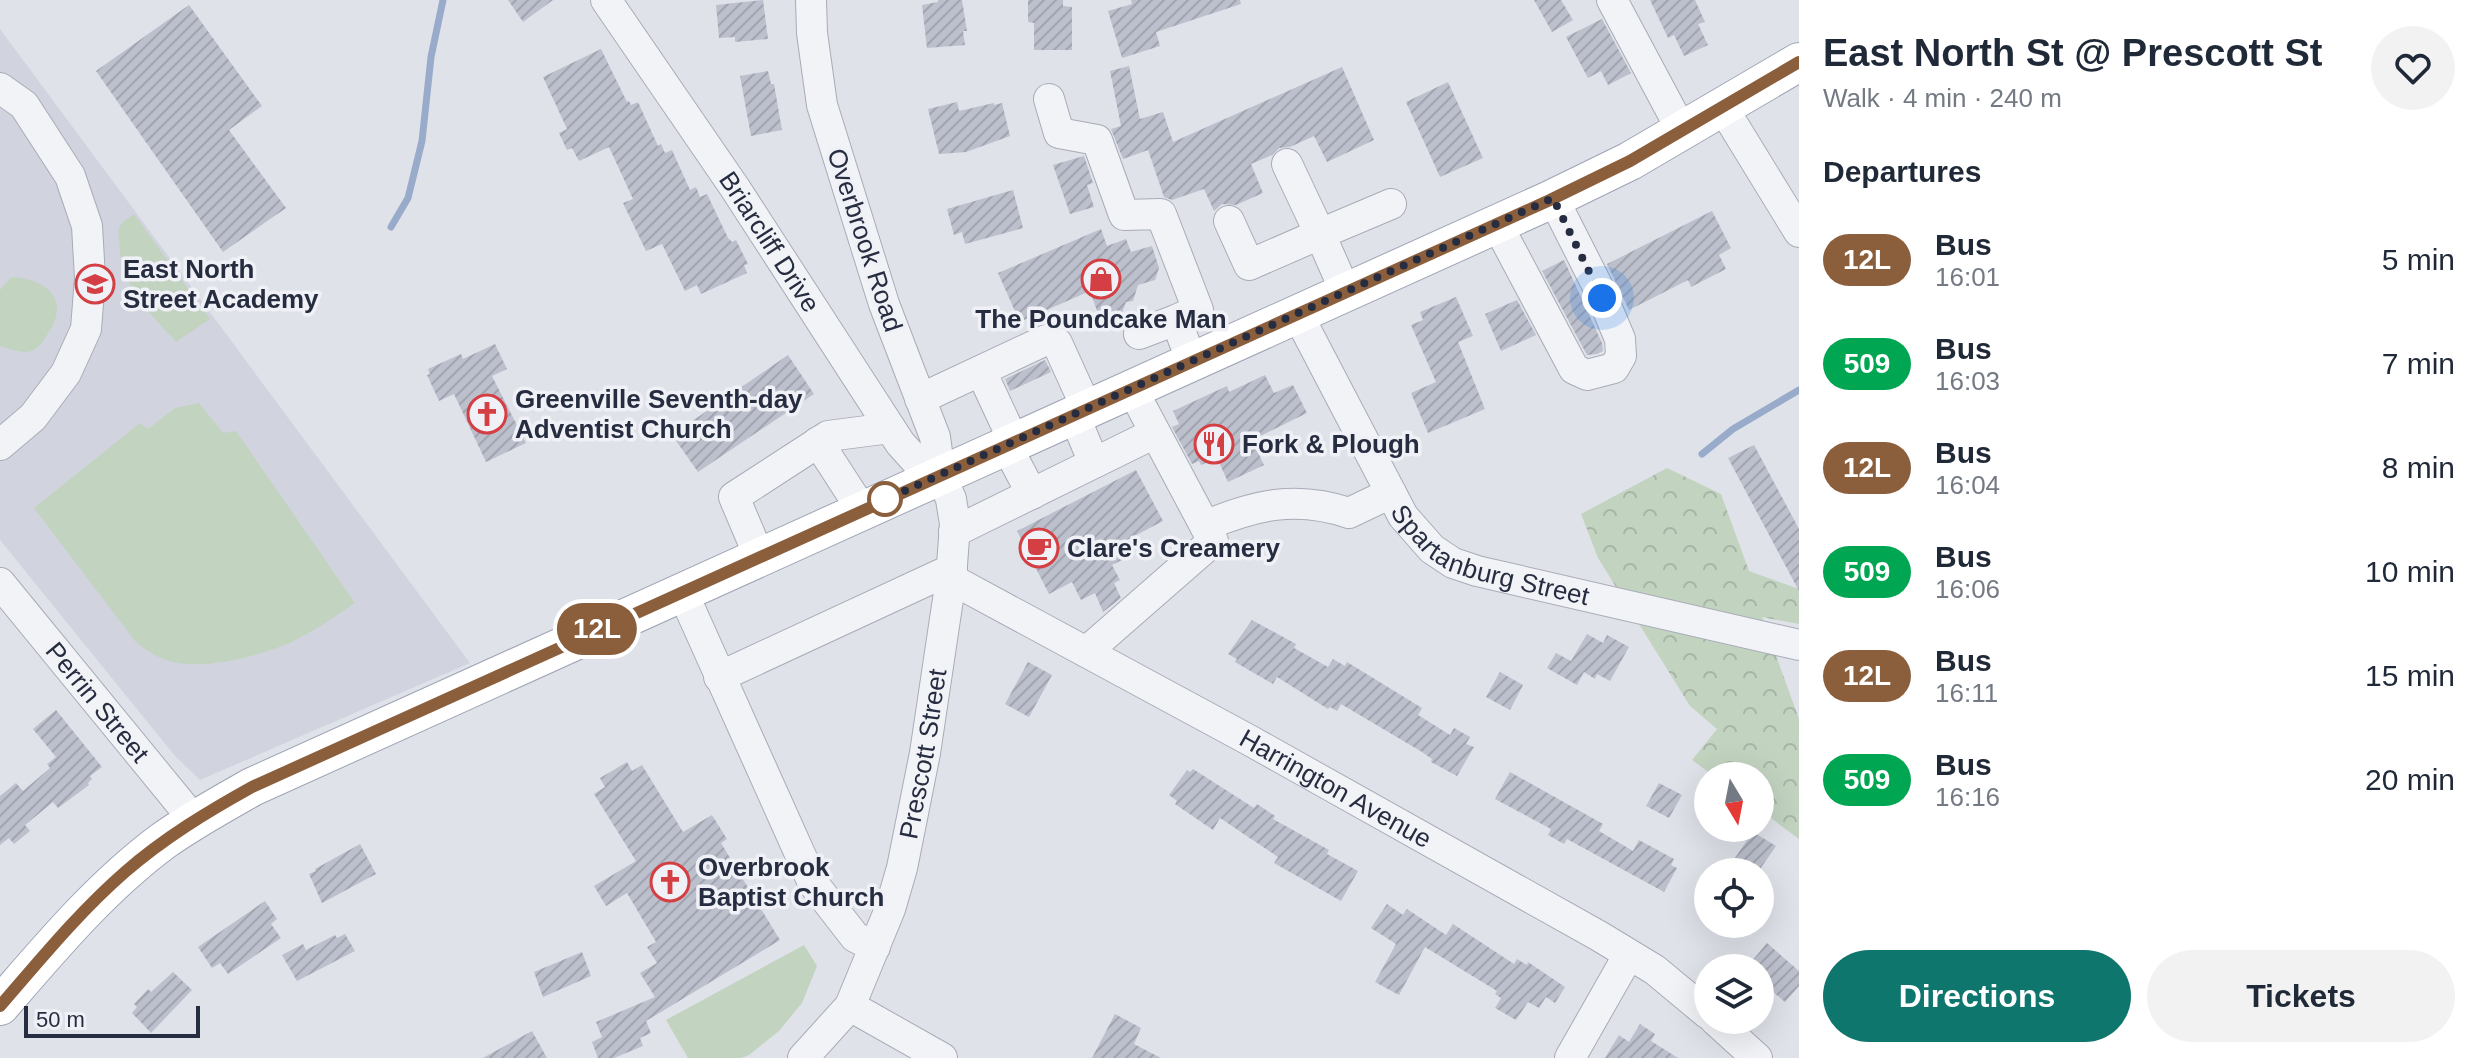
<!DOCTYPE html>
<html lang="en">
<head>
<meta charset="utf-8">
<style>
  body { margin:0; font-family:Helvetica,sans-serif; background:#f2f2f3; color:#1f2937; height:100vh; display:flex; flex-direction:column; font-size:30px; white-space:nowrap }
  * { box-sizing:border-box; margin:0 }
  p { font-size:26px; color:#747a83 }
  .icon { flex:none; width:44px; height:44px; fill:none; stroke:currentColor; stroke-width:2; stroke-linecap:round; stroke-linejoin:round }
  .map { position:relative; flex:1; overflow:hidden }
  .sheet { display:flex; flex-direction:column; background:#fff; width:680px }
  .sheet>* { flex:none }
  .badge { padding:0 16px; border-radius:26px; font-size:28px; line-height:52px }
  .needle { width:52px; rotate:170deg }
  .fabs { position:absolute; left:1694px; top:762px; display:grid; gap:16px }
  .fabs a { display:grid; place-items:center; width:80px; height:80px; border-radius:50%; background:#fff; box-shadow:0 8px 32px #0002; font-size:40px }
  .scale { position:absolute; left:24px; bottom:20px; width:176px; box-sizing:border-box; padding-left:8px; border:4px solid #272d41; border-top:0; font-size:22px; line-height:28px; white-space:nowrap; color:#272d41; -webkit-text-stroke:6px #eff1f6; paint-order:stroke }
  .you { position:absolute; width:40px; height:40px; margin:-20px; border:6px solid #fff; border-radius:50%; background:#1a73e8; box-shadow:0 0 0 12px #1a73e833 }
  .map>.badge { position:absolute; translate:-50% -50%; box-shadow:0 0 0 4px #fff }
  h2 { padding:0 24px; font-size:30px; line-height:72px }
  .round { display:grid; place-items:center; flex:none; width:84px; height:84px; border-radius:42px; background:#f2f2f3 }
  .summary { display:flex; align-items:center; justify-content:space-between; height:136px; padding:0 24px }
  h1 { font-size:38px; font-weight:600; line-height:60px }
  .action { display:flex; gap:16px; margin-top:auto; padding:16px 24px }
  .action a { flex:1; height:92px; border-radius:48px; background:#0f766e; color:#fff; font-size:32px; font-weight:600; line-height:92px; text-align:center }
  .action a+a { background:#f2f2f3; color:#1f2937 }
  ul { padding:0; list-style:none }
  li { display:flex; align-items:center; gap:24px; height:104px; padding:0 24px }
  li div { flex:1 }
  li b { display:block; font-size:30px }
  li em { font-style:normal }
  li .badge { min-width:88px; font-weight:700; text-align:center }
  main { display:flex; flex:1; min-height:0 }
  .map>svg:first-child { display:block }
</style>
</head>
<body>
<main>
<div class="map">
<svg width="1799" height="1058" viewBox="0 0 1799 1058">
  <defs>
    <pattern id="forest-crowns" width="20" height="18" patternUnits="userSpaceOnUse" patternTransform="scale(2)"><rect width="20" height="18" fill="#c2d3c0"/><path d="M2 6a3 3 0 1 1 6 0M12 15a3 3 0 1 1 6 0" fill="none" stroke="#a7b5a6"/></pattern>
    <pattern id="building-hatch" width="6" height="6" patternUnits="userSpaceOnUse" patternTransform="scale(2)"><rect width="6" height="6" fill="#bcc0cc"/><path d="M-1 1l2-2M0 6l6-6M5 7l2-2" fill="none" stroke="#a2a5b0"/></pattern>
  </defs>
  <rect width="100%" height="100%" fill="#dfe2e9"/>
  <path fill="#d1d4de" d="M0,29L470,663L200,780L175,756L0,540Z"/>
  <path fill="url(#forest-crowns)" d="M1667,468L1721,494L1749,571L1799,589V624L1762,617L1799,719V839L1760,810V776H1714L1692,760L1717,729L1690,706L1598,558L1581,514Z"/>
  <path fill="#c2d3c0" d="M134,214L210,319L176,342C152,314 123,290 120,251C119,229 113,228 134,214Z
    M15,277C49,281 69,300 49,332C44,339 40,348 32,351C23,354 9,349 0,346V290L10,278Z
    M199,403L223,433L236,431L355,603C338,614 321,627 303,636C272,654 201,673 166,660C154,656 145,649 135,641L34,508L140,423L148,429L175,408Z
    M804,945L817,966L802,1003L779,1031L749,1055L741,1058H688L666,1020Z"/>
  <g fill="none" stroke-linecap="round" stroke-linejoin="round">
    <path stroke="#99abca" stroke-width="7" d="M391,227L408,198L422,141L431,57L443,0
      M1702,454L1733,429L1799,390"/>
  </g>
  <path fill="url(#building-hatch)" d="M508,0H553L523,22Z
    M763,0L768,39L735,42V37L719,38L716,5Z
    M938,0H962L967,31H963L965,45L927,48L922,5L938,2Z
    M1028,0H1063V6L1072,7V50H1034V23L1028,22Z
    M1131,0H1240L1241,4L1156,32L1160,46L1122,58L1108,11L1132,4Z
    M1534,0H1561L1573,20L1552,32Z
    M1650,0H1695L1705,22L1698,24L1708,45L1684,56L1674,35L1668,38Z
    M189,5L262,106L229,130L286,208L223,252L96,71Z
    M1602,19L1631,73L1608,85L1601,71L1588,78L1566,37Z
    M601,49L627,102L629,101L631,105L638,102L658,146L661,144L665,153L672,150L690,190L696,187L700,197L707,194L728,238L732,242L736,240L748,264L744,265L747,273L701,294L697,285L685,291L662,244L646,251L623,203L633,199L609,147L579,161L572,148L567,150L559,133L567,129L543,77Z
    M1129,66L1140,119L1163,112L1173,142L1342,67L1374,140L1327,162L1314,136L1290,147L1279,148L1272,155L1251,164L1263,193L1236,205L1222,204L1214,211L1204,189L1172,200L1164,197L1148,150L1123,159L1111,129L1121,126L1110,71Z
    M768,71L771,84H774L782,130L751,136L740,76Z
    M1448,82L1483,158L1440,177L1406,102Z
    M957,102L959,111L994,103V105L1002,103L1010,136L966,152L939,154L928,109Z
    M1084,156L1093,183L1087,185L1094,207L1070,214L1053,165Z
    M1013,190L1023,228L965,244L962,232L954,235L947,209Z
    M1712,211L1731,248L1719,255L1726,269L1691,287L1688,280L1629,310L1607,264Z
    M1101,229L1107,246L1126,239L1131,252L1152,246L1159,268L1155,280L1138,285L1133,301L1126,302L1121,315L1101,322L1090,291L1024,320L1022,316L1018,318L998,273Z
    M1564,260L1602,343L1603,351L1597,354L1587,355L1542,271Z
    M1456,297L1473,336L1458,342L1485,409L1428,433L1411,393L1436,382L1411,325L1423,320L1420,312Z
    M1517,300L1536,335L1501,351L1485,314Z
    M495,344L507,369L492,376L526,443L486,462L454,394L439,401L427,375L430,374L428,369L461,354L463,359Z
    M788,355L814,394L698,472L672,435Z
    M1045,360L1051,372L1010,391L1005,379Z
    M1265,375L1274,393L1293,385L1307,413L1252,440L1264,465L1228,482L1217,458L1201,465L1199,461L1192,464L1172,427L1179,424L1173,411L1227,386L1229,392Z
    M1754,445L1799,529V591L1728,458Z
    M1136,470L1163,521L1127,540L1134,554L1112,565L1120,580L1114,583L1121,598L1103,612L1095,593L1081,600L1072,582L1049,594L1017,531Z
    M1252,620L1296,644L1294,648L1328,667L1333,659L1345,666L1347,662L1422,708L1418,715L1450,735L1454,728L1470,737L1466,744L1474,747L1457,776L1431,762L1432,759L1422,752L1341,704L1337,711L1330,707L1328,709L1277,677L1273,684L1235,662L1237,659L1228,654Z
    M1587,634L1603,643L1607,635L1629,647L1610,681L1597,674L1595,679L1584,672L1577,685L1547,668L1556,653L1571,661Z
    M1028,662L1052,675L1029,717L1005,704Z
    M1500,672L1523,685L1510,710L1486,697Z
    M56,710L102,767L90,776L92,779L88,783L89,785L58,808L53,802L25,825L30,831L14,844L9,838L0,845V796L16,783L23,791L50,768L47,764L56,757L33,729Z
    M627,762L632,771L642,765L683,832L712,815L727,839L721,843L780,940L646,1021L651,1033L640,1038L643,1046L614,1058H598L592,1042L602,1037L596,1022L655,997L640,973L657,963L647,947L656,942L627,893L606,906L594,886L636,861L594,794L605,787L600,778Z
    M1193,769L1254,808L1257,804L1275,816L1273,819L1329,850L1327,854L1358,871L1341,901L1274,863L1278,857L1220,818L1213,830L1175,804L1177,801L1169,795L1187,770L1190,772Z
    M1510,772L1603,824L1599,831L1633,851L1639,840L1674,859L1671,865L1677,868L1664,892L1567,839L1564,844L1548,835L1551,829L1495,799Z
    M1659,783L1682,795L1669,818L1646,806Z
    M1753,832L1776,846L1758,872H1725Z
    M360,844L376,874L322,903L309,874L316,871L315,869Z
    M265,901L277,919L271,924L281,938L228,974L220,963L212,968L198,947Z
    M1387,904L1403,915L1407,909L1446,935L1453,924L1514,964L1517,959L1527,965L1528,962L1565,987L1555,1003L1546,997L1539,1008L1528,1002L1516,1020L1495,1008L1501,998L1495,994L1497,991L1425,947L1399,995L1375,982L1396,944L1371,928Z
    M345,934L355,951L297,981L282,955L303,944L306,950L335,935L337,938Z
    M1767,943L1799,971V986L1785,1002L1760,981V968H1746Z
    M582,952L591,976L543,997L534,972Z
    M173,972L192,990L151,1033L132,1013L137,1007L134,1004L148,989L151,992Z
    M1115,1014L1141,1028L1134,1044L1161,1058H1092Z
    M1640,1024L1655,1034L1651,1041L1678,1058H1605L1619,1035L1629,1042Z
    M532,1031L547,1058H483Z"/>
  <g fill="none" stroke-linecap="round" stroke-linejoin="round">
    <defs>
      <g id="minor">
        <path id="s1" d="M606,0L735,188L900,443L917,462L940,474"/>
        <path d="M1612,0L1682,131"/>
        <path d="M0,88L24,105L70,176L87,226L90,278L86,329L66,373L33,417L0,445"/>
        <path d="M1049,99L1059,133L1097,140L1124,215L1161,214L1198,310L1176,320L1192,362"/>
        <path d="M1723,108L1799,232"/>
        <path d="M1229,221L1249,265L1320,234L1287,164"/>
        <path d="M1497,224L1574,369L1587,375L1614,368L1621,356L1620,339L1599,289L1553,198"/>
        <path d="M1346,293L1320,234L1391,204"/>
        <path id="s2" d="M1298,315L1403,516L1432,549L1453,563L1477,571L1799,645"/>
        <path d="M1139,334L1176,320"/>
        <path d="M981,371L1014,442"/>
        <path d="M920,399L1046,340L1057,343L1087,409"/>
        <path d="M1074,415L1094,463"/>
        <path d="M818,442L862,510"/>
        <path d="M1006,445L1032,494"/>
        <path d="M1205,526C1254,505 1296,495 1349,513L1391,493"/>
        <path d="M954,532L1155,433"/>
        <path d="M759,556L734,497L828,436L890,428"/>
        <path id="s3" d="M951,579L1249,740L1599,936L1655,970L1708,1014"/>
        <path id="s4" d="M0,583L194,820"/>
        <path d="M682,591L813,883L855,937L875,947"/>
        <path d="M1086,652L1213,541L1132,389"/>
        <path d="M719,677L952,569"/>
        <path d="M850,1006L942,1058"/>
        <path d="M1715,1020L1757,1058"/>
        <path id="s5" d="M803,1058L850,1006L890,909L902,868L925,753L951,579L955,524L951,499L940,474L935,437L884,304L822,105L812,33L811,0"/>
        <path d="M1570,1058L1628,956"/>
      </g>
      <path id="major" d="M0,1006C50,948 101,887 163,841C191,821 222,804 252,787L1550,200L1630,161L1799,62"/>
    </defs>
    <use href="#minor" stroke="#a8acb7" stroke-width="32"/>
    <use href="#major" stroke="#9ea4b5" stroke-width="40"/>
    <use href="#minor" stroke="#f2f3f7" stroke-width="30"/>
    <use href="#major" stroke="#fff" stroke-width="38"/>
  </g>
  <g fill="none" stroke-linecap="round" stroke-linejoin="round">
    <defs>
      <path id="line" d="M0,1006C40,960 79,912 125,872C164,838 207,812 252,787L1550,200L1630,161L1799,62"/>
    </defs>
    <use href="#line" stroke="#fff" stroke-width="18"/>
    <use href="#line" stroke="#8b5e3c" stroke-width="12"/>
    <path stroke="#272d41" stroke-width="8" stroke-dasharray="0 14.4" d="M885,499L882,501L1553,198L1602,298"/>
  </g>
  <defs>
    <symbol id="shop-ring" viewBox="-11 -11 22 22"><circle r="9.5" fill="#eff1f6" stroke="#d33f43" stroke-width="1.5"/><path d="M-5-2.5h2.3a2.7 3.5 0 0 1 5.4 0H5L5.5 6h-11ZM-1.5-2.5h3a1.5 2.3 0 0 0-3 0Z" fill="#d33f43"/></symbol>
    <symbol id="school-ring" viewBox="-11 -11 22 22"><circle r="9.5" fill="#eff1f6" stroke="#d33f43" stroke-width="1.5"/><path d="M0-5L7-2L0 1L-7-2ZM-4 1L0 2.5L4 1V4Q0 6-4 4Z" fill="#d33f43"/></symbol>
    <symbol id="church-ring" viewBox="-11 -11 22 22"><circle r="9.5" fill="#eff1f6" stroke="#d33f43" stroke-width="1.5"/><path d="M-1.2-6h2.4v3.5h3.3v2.4h-3.3V6h-2.4V-.1h-3.3v-2.4h3.3Z" fill="#d33f43"/></symbol>
    <symbol id="restaurant-ring" viewBox="-11 -11 22 22"><circle r="9.5" fill="#eff1f6" stroke="#d33f43" stroke-width="1.5"/><path d="M-5-6h1v4h1v-4h1v4h1v-4h1v5L-1.5 .5V6h-2V.5L-5-1ZM5-6V6H3V1.5H1.5Q1.5-4 5-6Z" fill="#d33f43"/></symbol>
    <symbol id="cafe-ring" viewBox="-11 -11 22 22"><circle r="9.5" fill="#eff1f6" stroke="#d33f43" stroke-width="1.5"/><path d="M-5.5-4.5H6V0H3Q3 3.5 0 3.5H-2.5Q-5.5 3.5-5.5 0ZM3-3.2v2h1.7v-2ZM-6 4.5H4V6H-6Z" fill="#d33f43"/></symbol>
  </defs>
  <g fill-rule="evenodd">
    <use href="#shop-ring" x="1079" y="257" width="44" height="44"/>
    <use href="#school-ring" x="73" y="262" width="44" height="44"/>
    <use href="#church-ring" x="465" y="392" width="44" height="44"/>
    <use href="#restaurant-ring" x="1192" y="422" width="44" height="44"/>
    <use href="#cafe-ring" x="1017" y="526" width="44" height="44"/>
    <use href="#church-ring" x="648" y="860" width="44" height="44"/>
  </g>
  <circle fill="#fff" stroke="#8b5e3c" stroke-width="4" cx="885" cy="499" r="16"/>
  <g text-anchor="middle" stroke-width="7" stroke-linejoin="round" paint-order="stroke">
    <g font-size="26" fill="#272d41" stroke="#eff1f6">
      <text transform="translate(865 240) rotate(72)" y="9">Overbrook Road</text>
      <text dy="9" stroke="none"><textPath href="#s1" startOffset="292">Briarcliff Drive</textPath></text>
      <text dy="9" stroke="none"><textPath href="#s2" startOffset="326">Spartanburg Street</textPath></text>
      <text dy="9" stroke="none"><textPath href="#s4" startOffset="154">Perrin Street</textPath></text>
      <text dy="9" stroke="none"><textPath href="#s5" startOffset="334">Prescott Street</textPath></text>
      <text dy="9" stroke="none"><textPath href="#s3" startOffset="438">Harrington Avenue</textPath></text>
    </g>
    <g font-size="26" font-weight="bold" fill="#272d41" stroke="#eff1f6" text-anchor="start">
      <text x="123" y="278">East North<tspan x="123" dy="30">Street Academy</tspan></text>
      <text x="1101" y="328" text-anchor="middle">The Poundcake Man</text>
      <text x="515" y="408">Greenville Seventh-day<tspan x="515" dy="30">Adventist Church</tspan></text>
      <text x="1242" y="453">Fork &amp; Plough</text>
      <text x="1067" y="557">Clare's Creamery</text>
      <text x="698" y="876">Overbrook<tspan x="698" dy="30">Baptist Church</tspan></text>
    </g>
  </g>
</svg>
<div class="fabs">
<a><svg class="needle" viewBox="-14 -14 28 28"><path d="M0-13l5 13h-10z" fill="#e53935"/><path d="M0 13l5-13h-10z" fill="#747a83"/></svg></a>
<a><svg class="icon" aria-label="locate" viewBox="0 0 24 24"><circle cx="12" cy="12" r="6"/><path d="M12 2v4M12 18v4M2 12h4M18 12h4"/></svg></a>
<a><svg class="icon" aria-label="layers" viewBox="0 0 24 24"><path d="M12 4l9 5-9 5-9-5zM3 14l9 5 9-5"/></svg></a>
</div>
<div class="scale">50 m</div>
<div class="you" style="left:1602px;top:298px"></div>
<b class="badge" style="left:597px;top:629px;background:#8b5e3c;color:#fff">12L</b>
</div>
<section class="sheet">
<div class="summary"><div><h1>East North St @ Prescott St</h1><p>Walk · 4 min · 240 m</p></div><a class="round"><svg class="icon" aria-label="heart" viewBox="0 0 24 24"><path d="M12 20l-8-8c-3-5 5-10 8-4 3-6 11-1 8 4z"/></svg></a></div>
<h2>Departures</h2>
<ul>
<li><span class="badge" style="background:#8b5e3c;color:#fff">12L</span><div><b>Bus</b><p>16:01</p></div><em>5 min</em></li>
<li><span class="badge" style="background:#00a651;color:#fff">509</span><div><b>Bus</b><p>16:03</p></div><em>7 min</em></li>
<li><span class="badge" style="background:#8b5e3c;color:#fff">12L</span><div><b>Bus</b><p>16:04</p></div><em>8 min</em></li>
<li><span class="badge" style="background:#00a651;color:#fff">509</span><div><b>Bus</b><p>16:06</p></div><em>10 min</em></li>
<li><span class="badge" style="background:#8b5e3c;color:#fff">12L</span><div><b>Bus</b><p>16:11</p></div><em>15 min</em></li>
<li><span class="badge" style="background:#00a651;color:#fff">509</span><div><b>Bus</b><p>16:16</p></div><em>20 min</em></li>
</ul>
<div class="action"><a>Directions</a><a>Tickets</a></div>
</section>
</main>
</body>
</html>
